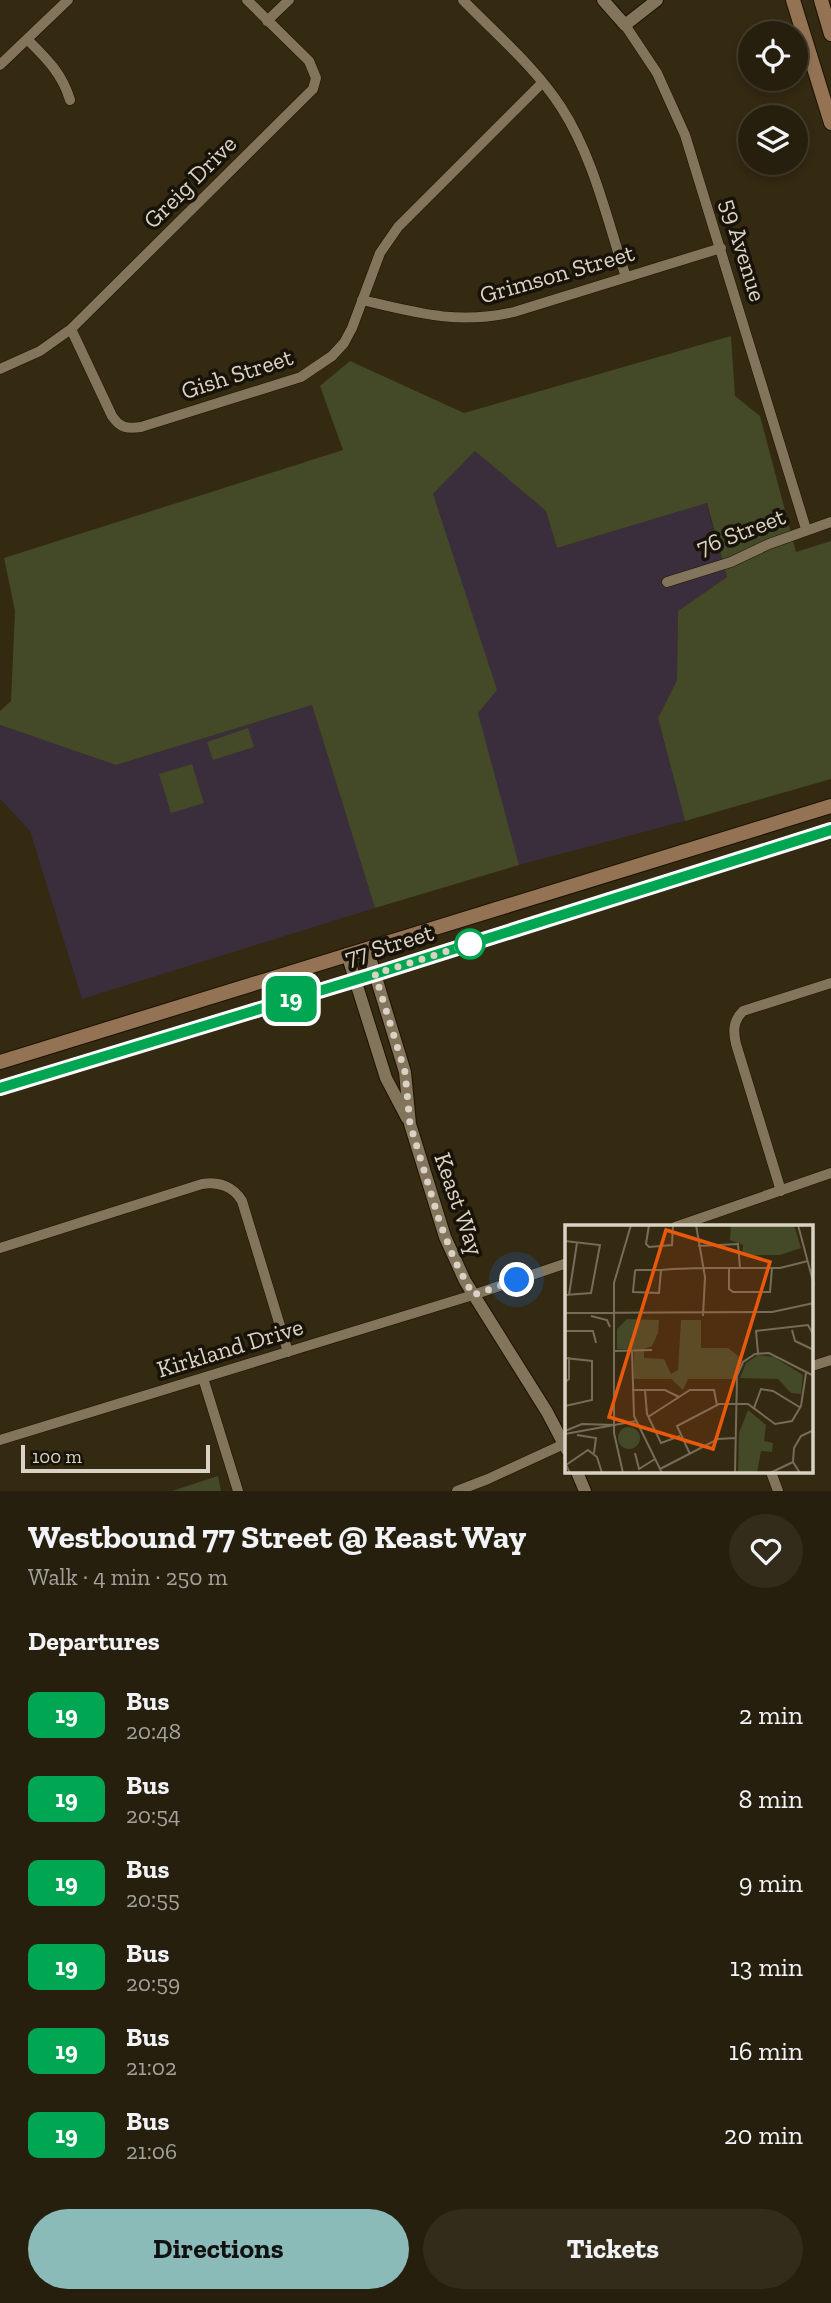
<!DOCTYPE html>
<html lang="en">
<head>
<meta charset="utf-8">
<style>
  body { margin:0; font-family:"Zilla Slab",serif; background:#332c1b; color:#f1f3f6; height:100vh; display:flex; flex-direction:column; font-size:26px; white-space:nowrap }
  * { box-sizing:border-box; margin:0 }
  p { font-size:23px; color:#a4a29d }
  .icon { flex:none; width:38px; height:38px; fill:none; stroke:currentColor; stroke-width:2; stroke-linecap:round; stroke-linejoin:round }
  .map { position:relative; height:1491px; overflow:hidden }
  .panel { display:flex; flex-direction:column; background:#271f0d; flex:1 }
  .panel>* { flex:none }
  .badge { padding:0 14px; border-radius:10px; font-size:24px; line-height:46px }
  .controls { position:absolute; left:738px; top:21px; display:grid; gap:14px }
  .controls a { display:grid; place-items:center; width:70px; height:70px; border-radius:50%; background:#271f0d; box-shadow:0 4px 10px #0003,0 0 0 2px #433d2e; font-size:35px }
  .scale { position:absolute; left:21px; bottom:18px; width:189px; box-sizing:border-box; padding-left:7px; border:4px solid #dad3c5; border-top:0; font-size:19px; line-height:24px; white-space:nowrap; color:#dad3c5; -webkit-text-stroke:5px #181309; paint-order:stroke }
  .you { position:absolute; width:35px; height:35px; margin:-18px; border:5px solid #fff; border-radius:50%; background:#1a73e8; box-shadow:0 0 0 10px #1a73e833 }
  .map>.badge { position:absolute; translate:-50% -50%; box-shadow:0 0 0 4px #fff }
  h2 { padding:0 28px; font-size:26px; line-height:63px }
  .round { display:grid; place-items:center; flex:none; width:74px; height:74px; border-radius:37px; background:#332c1b }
  .overview { display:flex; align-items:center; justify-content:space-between; height:119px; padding:0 28px }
  h1 { font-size:33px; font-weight:700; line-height:52px }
  .cta { display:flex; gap:14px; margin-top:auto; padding:14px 28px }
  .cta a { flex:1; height:80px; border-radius:42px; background:#8bbbb9; color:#111; font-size:28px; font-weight:700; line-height:80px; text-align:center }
  .cta a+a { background:#332c1b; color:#f1f3f6 }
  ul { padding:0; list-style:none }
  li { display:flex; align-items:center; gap:21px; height:84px; padding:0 28px }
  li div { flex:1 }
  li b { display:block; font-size:26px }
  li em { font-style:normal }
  li .badge { min-width:77px; font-weight:700; text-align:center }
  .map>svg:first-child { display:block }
</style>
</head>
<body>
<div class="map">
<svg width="831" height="1491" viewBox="0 0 831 1491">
  <rect width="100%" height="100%" fill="#342911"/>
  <path fill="#3a2e3c" d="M475,451L546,511L557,548L706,503L727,577L678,611L677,680L658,718L685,821L519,865L477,713L433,494Z
    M312,705L375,908L82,999L30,831L0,799V725L116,765Z"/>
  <path fill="#444928" d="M731,336L735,396L760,416L796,552L831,541V779L685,821L658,718L677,680L678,611L727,577L707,503L557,548L546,511L475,451L433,494L497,690L478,713L519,865L375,908L312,705L116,765L0,725V711L11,701L15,611L4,558L343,450L320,386L350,361L464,413Z
    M248,728L254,747L213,760L207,742Z
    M192,764L204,803L171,813L159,774Z
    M218,1476L221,1491H172Z"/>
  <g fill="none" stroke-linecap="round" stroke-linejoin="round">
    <defs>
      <path id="minor" d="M463,0C495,33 536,68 561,107C594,158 607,220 626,277
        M267,21L289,0
        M625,25L657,73L685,135L806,529
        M27,39C46,58 62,73 70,100
        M0,65L68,0
        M362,300C417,313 458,325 514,312L721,248
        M71,329L112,416C120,428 127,429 141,427L301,377L332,356L344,343L352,328L380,253L398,227L542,83
        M0,369L40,351L71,329L313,89L316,78L309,61L247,0
        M667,582L731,562L769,544L831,522
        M781,1191L736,1044C733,1031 733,1021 743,1011L831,983
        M675,1227L831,1173
        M0,1248L202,1184C219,1181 234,1187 242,1201L288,1352
        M812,1366L831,1360
        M203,1378L238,1491
        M0,1440L473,1295L567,1263
        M771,1472L778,1491
        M457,1491L488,1479L564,1444"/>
      <path id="tertiary" d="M603,0L625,25L657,0
        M367,948L405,1072L410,1124L445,1237L465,1281L547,1412L567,1450
        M347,954L386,1078L407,1118
        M577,1472L585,1491"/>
      <path id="secondary" d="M793,0L831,123
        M821,0L831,34
        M0,1062L831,806
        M0,1088L387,970L831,830"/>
    </defs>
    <use href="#minor" stroke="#1c1200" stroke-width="11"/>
    <use href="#tertiary" stroke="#1c1200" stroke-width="14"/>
    <use href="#secondary" stroke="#1c1200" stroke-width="16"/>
    <use href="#minor" stroke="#82755b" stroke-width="10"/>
    <use href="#tertiary" stroke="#82755b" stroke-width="12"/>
    <use href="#secondary" stroke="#947355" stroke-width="14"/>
  </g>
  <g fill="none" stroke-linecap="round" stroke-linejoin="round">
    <defs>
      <path id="line" d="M0,1088L375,974L831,830"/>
    </defs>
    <use href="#line" stroke="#fff" stroke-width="16"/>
    <use href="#line" stroke="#00a651" stroke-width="10"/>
    <path stroke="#dad3c5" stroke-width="7" stroke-dasharray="0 12.6" d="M470,944L375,974L405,1072L410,1124L440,1223L454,1259L473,1295L517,1280"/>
  </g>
  <circle fill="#fff" stroke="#00a651" stroke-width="3.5" cx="470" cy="944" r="14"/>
  <g text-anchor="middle" stroke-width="7" stroke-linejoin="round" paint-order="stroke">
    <g font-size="24" fill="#dad3c5" stroke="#181309">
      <text transform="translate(190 182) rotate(-45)" y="8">Greig Drive</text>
      <text transform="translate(743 250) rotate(73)" y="8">59 Avenue</text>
      <text transform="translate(557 274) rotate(-16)" y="8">Grimson Street</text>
      <text transform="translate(237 374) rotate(-18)" y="8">Gish Street</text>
      <text transform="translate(741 532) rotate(-21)" y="8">76 Street</text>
      <text transform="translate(389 945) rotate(-17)" y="8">77 Street</text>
      <text transform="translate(459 1204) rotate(71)" y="8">Keast Way</text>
      <text transform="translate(230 1348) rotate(-17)" y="8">Kirkland Drive</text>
    </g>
  </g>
  <g transform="translate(565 1225)">
    <rect width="248" height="248" fill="#342911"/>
    <path d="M166,0H229L236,23L215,30H177L178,20L165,15ZM62,94L94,95L93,108L87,121L79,124V133L99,134L106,149L113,145L116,95H136V123H163L177,134L169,154H123L118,165L106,154H69V124H52V104ZM193,130L209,132L238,150L236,169L226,168L213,154L175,153L181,138ZM183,185L201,200L199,216L208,218L207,227L196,226L192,248H173L174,208ZM53 213a11 11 0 1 1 22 0a11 11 0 1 1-22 0Z" fill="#444928"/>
    <path fill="none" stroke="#766d59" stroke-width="2" d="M84,0L81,19L84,22L107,20L108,0M131,0L140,52L138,91M233,0L249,60M0,16L35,20L26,68L0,70M133,21L173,19L175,43M164,43V64L168,67H205L207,43M96,45L94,68L68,67L70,46L71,45H96L108,44L138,43H215L243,36M4,70L12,18M0,88L207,87L249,78M26,91L42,95L45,102M227,105L230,116L249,125M0,106H28L31,118M49,126L87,125M67,126L69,191L97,248M193,128L191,106L243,100L249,111M0,133L27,136V175L0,181M0,157L4,154V132M67,165H100L114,172M80,165L82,189L96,218L115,211M189,183L196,164L208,166L236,183M83,192L125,165H149L152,180M0,206L17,199L51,200M0,209L71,196M12,210L31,213L29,228M70,228L74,244L90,234M125,229L112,201L154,179H183L210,199L227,196L236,181L241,148M95,244L153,214L170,213M5,248L1,240L23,225L32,232L37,248M58,248L49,208V58L66,0M170,248L172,151L178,137L190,129L204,128L249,151M205,248L228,237M235,248L228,237L229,223L236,211L249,205"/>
    <path fill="#e8590c" fill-opacity="0.15" stroke="#e8590c" stroke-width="3.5" d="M101,5L205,37L148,224L44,192Z"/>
    <rect width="248" height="248" fill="none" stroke="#dad3c5" stroke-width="3.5"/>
  </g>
</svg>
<div class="controls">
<a><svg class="icon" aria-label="locate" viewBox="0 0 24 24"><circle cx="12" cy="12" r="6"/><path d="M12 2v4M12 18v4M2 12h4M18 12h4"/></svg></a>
<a><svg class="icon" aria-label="layers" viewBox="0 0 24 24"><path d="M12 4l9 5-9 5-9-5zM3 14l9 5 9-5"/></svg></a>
</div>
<div class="scale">100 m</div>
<div class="you" style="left:517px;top:1280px"></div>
<b class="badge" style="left:291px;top:999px;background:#00a651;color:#fff">19</b>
</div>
<section class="panel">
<div class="overview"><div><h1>Westbound 77 Street @ Keast Way</h1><p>Walk · 4 min · 250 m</p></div><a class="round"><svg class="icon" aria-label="heart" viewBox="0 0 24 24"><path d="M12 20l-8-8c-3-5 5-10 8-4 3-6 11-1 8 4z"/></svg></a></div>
<h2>Departures</h2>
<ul>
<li><span class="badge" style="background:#00a651;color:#fff">19</span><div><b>Bus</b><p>20:48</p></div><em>2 min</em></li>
<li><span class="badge" style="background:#00a651;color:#fff">19</span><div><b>Bus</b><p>20:54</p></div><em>8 min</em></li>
<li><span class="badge" style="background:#00a651;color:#fff">19</span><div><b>Bus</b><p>20:55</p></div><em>9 min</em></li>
<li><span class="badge" style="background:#00a651;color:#fff">19</span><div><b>Bus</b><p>20:59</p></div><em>13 min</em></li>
<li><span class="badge" style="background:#00a651;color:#fff">19</span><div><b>Bus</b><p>21:02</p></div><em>16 min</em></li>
<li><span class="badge" style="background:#00a651;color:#fff">19</span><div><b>Bus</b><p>21:06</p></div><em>20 min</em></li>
</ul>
<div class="cta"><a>Directions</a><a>Tickets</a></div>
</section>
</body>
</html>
